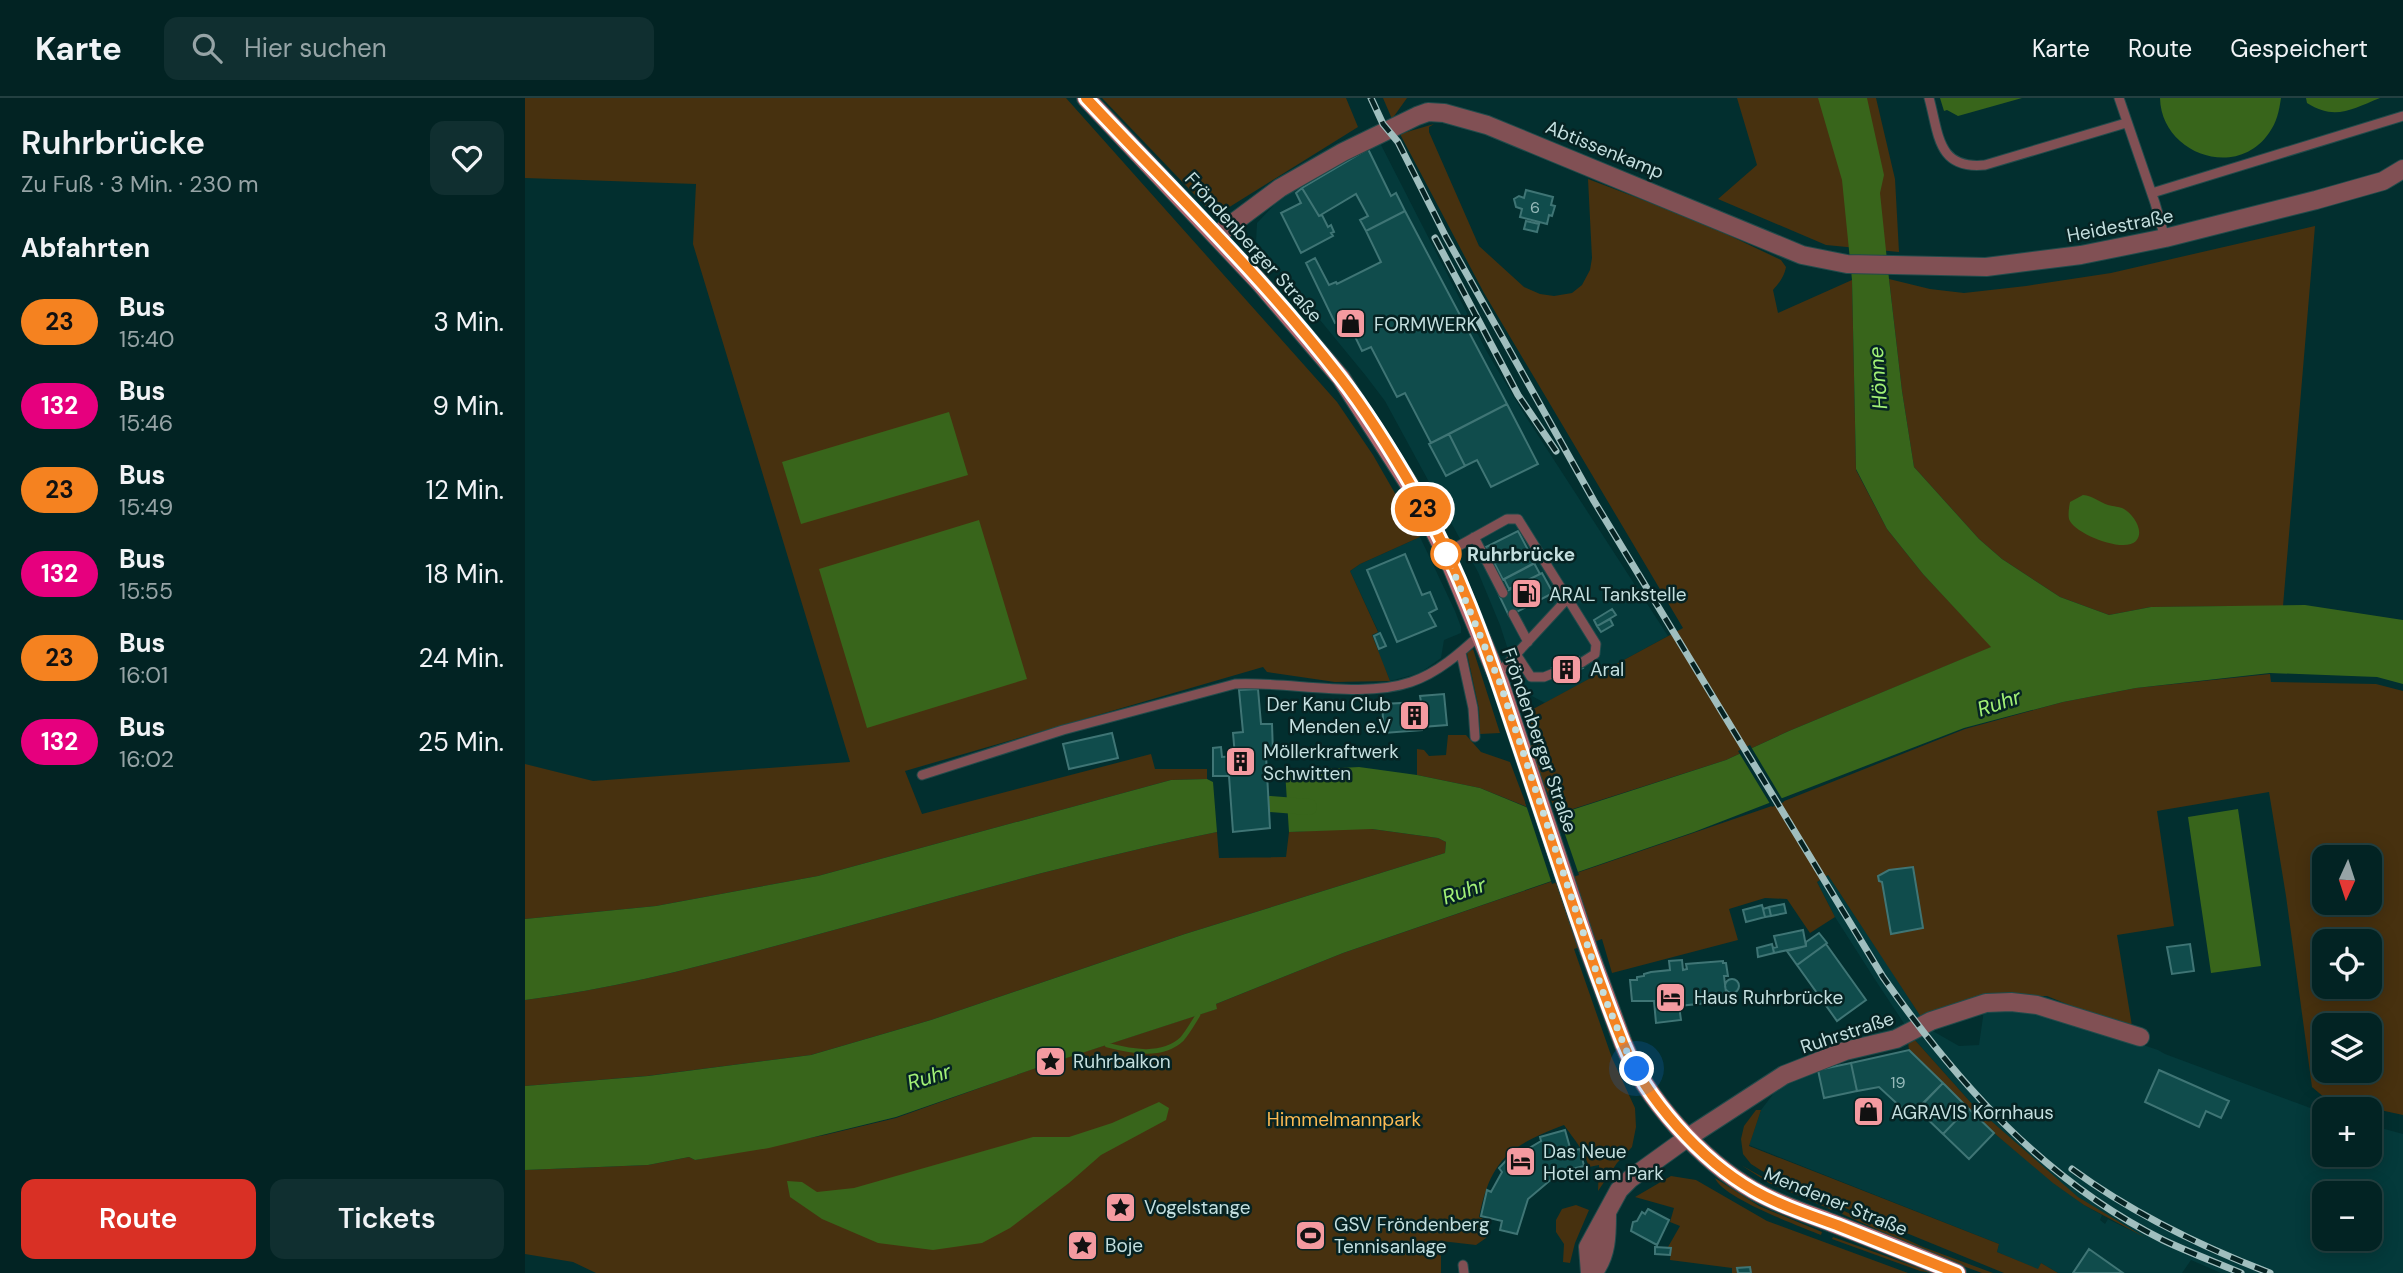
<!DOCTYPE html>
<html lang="de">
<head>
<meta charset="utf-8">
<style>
  body { margin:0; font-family:"DM Sans",sans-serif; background:#102f30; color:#f1f3f6; height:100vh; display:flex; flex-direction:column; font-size:26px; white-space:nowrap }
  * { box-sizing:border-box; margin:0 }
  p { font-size:23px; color:#96a4a6 }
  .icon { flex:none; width:38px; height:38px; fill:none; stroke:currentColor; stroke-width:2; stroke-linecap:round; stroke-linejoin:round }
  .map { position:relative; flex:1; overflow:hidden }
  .drawer { display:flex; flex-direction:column; background:#022323; width:525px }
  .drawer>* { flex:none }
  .badge { padding:0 14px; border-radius:23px; font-size:24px; line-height:46px }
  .needle { width:46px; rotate:183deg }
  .fabs { position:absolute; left:1787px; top:747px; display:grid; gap:14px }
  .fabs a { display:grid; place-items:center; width:70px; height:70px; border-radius:14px; background:#022323; box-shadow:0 4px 18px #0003,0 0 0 2px #234041; font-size:35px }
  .you { position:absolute; width:35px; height:35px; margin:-18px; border:5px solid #fff; border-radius:50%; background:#1a73e8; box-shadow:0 0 0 10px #1a73e833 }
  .map>.badge { position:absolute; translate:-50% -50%; box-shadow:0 0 0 4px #fff }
  h2 { padding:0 21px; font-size:26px; line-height:63px }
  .round { display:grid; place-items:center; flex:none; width:74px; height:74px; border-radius:14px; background:#102f30 }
  .headline { display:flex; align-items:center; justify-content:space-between; height:119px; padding:0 21px }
  h1 { font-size:33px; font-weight:600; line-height:52px }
  .button { display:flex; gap:14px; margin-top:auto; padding:14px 21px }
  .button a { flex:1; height:80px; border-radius:14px; background:#d93025; color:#fff; font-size:28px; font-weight:600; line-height:80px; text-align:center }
  .button a+a { background:#102f30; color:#f1f3f6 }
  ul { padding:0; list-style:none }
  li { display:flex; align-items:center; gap:21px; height:84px; padding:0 21px }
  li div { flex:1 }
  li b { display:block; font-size:26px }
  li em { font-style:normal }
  li .badge { min-width:77px; font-weight:700; text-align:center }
  header { display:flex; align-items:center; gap:42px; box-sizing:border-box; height:98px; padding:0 35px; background:#022323; border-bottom:2px solid #234041 }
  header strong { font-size:33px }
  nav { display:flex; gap:38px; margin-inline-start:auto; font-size:24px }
  .search { width:490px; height:63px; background:#102f30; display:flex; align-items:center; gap:18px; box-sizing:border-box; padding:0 24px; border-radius:14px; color:#96a4a6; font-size:26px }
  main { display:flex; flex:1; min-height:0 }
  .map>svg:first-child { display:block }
</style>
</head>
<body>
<header>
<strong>Karte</strong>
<div class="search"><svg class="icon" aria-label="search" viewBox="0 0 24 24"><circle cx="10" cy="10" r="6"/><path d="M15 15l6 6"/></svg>Hier suchen</div>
<nav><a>Karte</a><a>Route</a><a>Gespeichert</a></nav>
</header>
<main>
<section class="drawer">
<div class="headline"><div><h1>Ruhrbrücke</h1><p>Zu Fuß · 3 Min. · 230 m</p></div><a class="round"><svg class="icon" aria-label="heart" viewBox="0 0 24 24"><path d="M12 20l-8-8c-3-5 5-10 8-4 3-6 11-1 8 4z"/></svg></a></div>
<h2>Abfahrten</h2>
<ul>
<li><span class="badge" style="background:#f58220;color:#111">23</span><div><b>Bus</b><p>15:40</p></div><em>3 Min.</em></li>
<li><span class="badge" style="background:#e6007e;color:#fff">132</span><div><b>Bus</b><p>15:46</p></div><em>9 Min.</em></li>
<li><span class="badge" style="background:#f58220;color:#111">23</span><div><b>Bus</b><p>15:49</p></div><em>12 Min.</em></li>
<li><span class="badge" style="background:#e6007e;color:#fff">132</span><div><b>Bus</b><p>15:55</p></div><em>18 Min.</em></li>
<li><span class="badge" style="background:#f58220;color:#111">23</span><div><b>Bus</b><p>16:01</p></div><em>24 Min.</em></li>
<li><span class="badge" style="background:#e6007e;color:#fff">132</span><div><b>Bus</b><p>16:02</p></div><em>25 Min.</em></li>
</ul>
<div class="button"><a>Route</a><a>Tickets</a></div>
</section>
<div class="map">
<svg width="1878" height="1175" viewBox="0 0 1878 1175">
  <rect width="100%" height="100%" fill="#022f2f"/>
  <path fill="#043a3b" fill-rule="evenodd" d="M854,43L962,254L996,311L1143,538L1020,605L996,592L975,527L953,474L860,303L841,278L731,144L732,125L750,106L781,83Z
    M895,439L930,513L936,529V535L919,542L916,560L895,575L865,583L846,537L853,533L825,473L835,466Z
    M1303,777L1368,875L1398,922L1382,930L1349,880L1310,819L1292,784Z
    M1492,910L1570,931L1633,952L1640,956L1799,1015V1057H1844L1845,1027L1878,1036V1175H1696L1666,1162L1657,1175H1533L1516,1165L1514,1172L1472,1154L1474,1146L1224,1047L1236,1012L1252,991L1293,972L1384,952L1469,1035L1559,1107L1577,1117L1575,1122L1580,1126L1583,1121L1607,1133L1553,1100L1448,1007L1389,941L1406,932L1434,948L1454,947L1459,912ZM1799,1096H1844V1141H1799Z"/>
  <path fill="#47310f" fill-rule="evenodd" d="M0,0H541L812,304L848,357L895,439L835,466L825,473L853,534L847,537L865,583L810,584L742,574L738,569L380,673L397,716L626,656L630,671H682V681L646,682L293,778L131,808L0,821V666L68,683L325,664L168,146L171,86L0,80Z
    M577,0H821L833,29L690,118Z
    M858,0H882L867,21Z
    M1212,0H1351L1370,81L1374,154L1301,147L1193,101L1232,67Z
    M909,26L904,29V34L954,148L999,189L1015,196L1029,198L1047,195L1057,187L1065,172L1067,160L1063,81L1176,124L1256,162L1261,169C1259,179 1255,184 1248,192L1253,215L1327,182L1331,372L1362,431L1398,476L1467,549L1264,633L1201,662L1032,716L1003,650L1009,645L999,616L1158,530L959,195L875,36Z
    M1790,128L1758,508L1626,509L1584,517L1535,499L1477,461L1454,441L1389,369L1377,293L1364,181L1405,191L1439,195L1501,188L1586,175Z
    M948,551L975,635L955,636L954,611L942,555Z
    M1745,576L1746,584L1851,586L1878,593V1017L1800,1000L1787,989L1761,798L1744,694L1632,713L1649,828L1592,837L1607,928L1571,918L1522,898L1459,899L1398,922L1303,777L1292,784L1310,819L1285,835L1262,801L1240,800L1204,811L1213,842L1087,875L1077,841L1049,851L1087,960L1110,1010L1111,1029L1107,1049L1092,1065L1073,1093L1074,1067L1064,1069C1058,1050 1050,1043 1039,1027C985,1048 966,1060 954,1119L965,1124L961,1140L951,1147L916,1143V1175H71L48,1164L0,1156V1072L123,1067L164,1059L170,1062L300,1037L371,1020L516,968L691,911V906L818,855L1244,709L1440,631L1538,604L1611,590ZM1799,760H1844V805H1799ZM1799,844H1844V889H1799ZM1799,928H1844V973H1799Z
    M923,637H941L956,654L985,664L1002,709L955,690L892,677V651L899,652L904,658L921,657Z
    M820,731H847L913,740L921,744L920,755L660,836L406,922L286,957L122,978L0,988V902C90,891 177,868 265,844C406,806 548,763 692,734L694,760L761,759L764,734Z
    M1389,941L1448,1007L1553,1099L1621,1140L1559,1107L1528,1085L1469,1035L1384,952L1383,944Z
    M1231,1012H1236L1224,1048L1474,1146L1472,1154L1513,1171L1516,1165L1533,1175H1479L1291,1098L1237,1073L1226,1066L1218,1056L1216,1041L1219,1028Z
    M1216,1067L1252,1087L1307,1109V1112L1244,1085Z
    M1146,1078L1171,1082L1242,1123L1383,1175H1207V1170L1145,1162L1146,1149H1143L1155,1128L1145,1124L1149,1110L1110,1099Z
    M1190,1080L1234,1108L1297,1134L1296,1137C1276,1129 1196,1099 1190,1080Z
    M1051,1107L1064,1112L1050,1145L1045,1165L1038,1164L1039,1146L1031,1134V1122L1037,1111Z
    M1319,1113L1398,1149L1468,1175H1457L1416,1160L1317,1116Z
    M1308,1139L1408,1175L1395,1173L1307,1141Z"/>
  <path fill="#38651b" d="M1293,0H1342L1359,77L1355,95L1364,181L1377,293L1389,369L1454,441L1477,461L1535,499L1584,517L1626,509L1780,507L1878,522V586L1852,579L1745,575L1611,590L1538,604L1439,630L1169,734L818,855L691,906L692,911L520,967L371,1019L244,1050L170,1062L164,1059L123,1067L0,1072V988L123,978L286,957L406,922L660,836L920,755L921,744L913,740L847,731L764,734L760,673L834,669L892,677L955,690L1025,719L1201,662L1264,633L1466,549L1398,476L1362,431L1331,371L1327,182L1317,82Z
    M1415,0H1497L1433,18L1422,12L1419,13Z
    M1635,0H1756C1754,13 1752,24 1744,35C1711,83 1636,55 1635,0Z
    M1781,0H1855C1827,11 1810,23 1782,5Z
    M424,314L443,377L276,426L257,364Z
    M1558,397C1568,398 1574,404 1583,407C1589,409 1594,408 1599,411C1608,416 1620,433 1611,443C1599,456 1548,435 1544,421C1543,416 1544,409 1545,404Z
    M454,422L502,581L342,630L294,471Z
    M682,681L688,684L692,734C548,763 406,806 265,844C177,868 90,891 0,902V821L131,808L293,778L646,682Z
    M1713,711L1736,868L1686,875L1663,719Z
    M634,1004L644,1010L641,1022L576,1057L544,1085L485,1130L457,1145L408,1152L353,1145L297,1121L265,1099L262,1083L277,1084L292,1094L329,1090L508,1039H544L587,1025Z"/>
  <path fill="#022f2f" d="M1225,647L1259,704L1247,709L1213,653Z
    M1000,704L1025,715L1032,713L1054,777L1027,786Z"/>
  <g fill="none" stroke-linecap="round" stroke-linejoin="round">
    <path stroke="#38651b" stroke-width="4.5" d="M582,947C605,953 637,960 657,941C663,934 668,925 673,917"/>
    <path stroke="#38651b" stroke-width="16" d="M745,706L784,709"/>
  </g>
  <path fill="#104c4c" stroke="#3f7575" stroke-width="2" d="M843,51L866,98L871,95L880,113L841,133L835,122L843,118L831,96L794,118L777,90Z
    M777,90L794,118L797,117L803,129L806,127L809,134L806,135L808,138L776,155L756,115L776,105L771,95Z
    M1001,92L1028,99L1026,107L1030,108L1027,118L1024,117L1022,126L995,119L997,111L991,109L989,101L994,98L999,100Z
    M880,113L982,306L906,345L880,295L872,299L846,249L837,253L821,220L810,225L781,165L790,160L804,187L811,184L812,186L856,164L841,133Z
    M1001,123L1014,126L1012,134L999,131Z
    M982,306L1013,366L966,389L952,362L940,368L924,336Z
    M924,336L940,368L921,378L904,346Z
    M993,433L1010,465L978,482L961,449Z
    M880,456L897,497L905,494L912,511L904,515L911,528L872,544L842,472Z
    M1009,465L1015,476L984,491L979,481Z
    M1017,475L1028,495L984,518L974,497Z
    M1087,511L1091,517L1072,528L1069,522Z
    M1085,521L1088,527L1076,534L1072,528Z
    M855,535L861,548L854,551L849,538Z
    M1054,559L1058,570L1053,572L1055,577L1039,584L1037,579L1032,581L1027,570Z
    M733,591L736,626H747L748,656L741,657L745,730L708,734L704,678H688V650L696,649L697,659L710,658L708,635L718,634L714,592Z
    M919,596L922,627L897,629V632L859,635L857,606L896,604L895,598Z
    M587,635L593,660L544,671L538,646Z
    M1388,769L1398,830L1366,836L1357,784L1354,783L1353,778L1364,772Z
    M1259,806L1261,815L1246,818L1244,809Z
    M1237,807L1240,819L1221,824L1218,812Z
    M1244,809L1246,818L1240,819L1238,811Z
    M1278,832L1281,848L1249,855L1248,850L1252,849L1249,838Z
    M1294,835L1302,845L1272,867L1262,853L1281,848V844Z
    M1247,846L1249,855L1233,859L1232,850Z
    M1301,846L1341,902L1312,923L1272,867Z
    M1665,846L1669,873L1647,876L1642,849Z
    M1157,862L1158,872L1162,871L1161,866L1198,863V865H1201L1203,878H1199L1202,903L1154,908L1156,922L1131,925L1129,903H1107L1105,882H1112V879L1119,878V876L1126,874L1145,872L1144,863Z
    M1200 888a7 7 0 1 1 14 0a7 7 0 1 1-14 0Z
    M1384,952L1418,985L1392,1012L1381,1014L1354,989L1332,993L1326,965Z
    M1326,965L1332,993L1299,1000L1293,972Z
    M1634,972L1704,1003L1696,1020L1681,1013L1674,1029L1620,1004Z
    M1418,985L1443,1010L1418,1036L1392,1011Z
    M1443,1010L1469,1035L1444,1061L1418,1036Z
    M1040,1032L1046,1053L1055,1051L1059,1068L1035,1074L1003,1101L992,1136L975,1132L977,1123L956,1118L962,1092L966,1094L977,1074L974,1070L992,1051L996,1055L1016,1043L1015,1039Z
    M1123,1111L1144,1122L1132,1147L1106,1133L1108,1124L1112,1123L1117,1114L1120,1116Z
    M1130,1149L1146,1150L1145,1157L1130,1156Z
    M1564,1151L1598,1175H1548Z
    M1225,1169L1226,1175H1213L1212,1170Z"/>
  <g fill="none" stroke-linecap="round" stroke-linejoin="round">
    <defs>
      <path id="lane" d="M1404,0C1414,36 1412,72 1460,67L1601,25
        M1594,0L1630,105L1640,140
        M1627,95L1878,18
        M949,439L978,495
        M921,455L982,421H993L1071,546L1070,556L1056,565
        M988,516L1003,544
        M936,555L948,610L950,639
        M991,556L1006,579H1019L1029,575
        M972,577L1043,500
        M397,677L538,632L710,586C762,583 837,601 886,584C913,575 935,555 956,536
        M938,1167L939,1175"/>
      <path id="street" d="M692,137L755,90L818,54L892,18L903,14L919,15L962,27L1277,157L1322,166L1461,169L1556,157L1640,140L1791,102L1858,83L1878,71
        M1065,1175L1063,1149L1094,1092L1105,1081L1162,1040L1259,977L1320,953L1371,941L1406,923L1461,905L1486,904L1512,907L1615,939
        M1068,1175C1082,1158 1082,1137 1082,1116"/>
      <path id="secondary" d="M561,0L735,185L816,280L891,397L923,460L975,585L1064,853L1098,945C1121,1001 1176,1062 1228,1092C1252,1106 1281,1115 1307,1125C1349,1141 1391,1158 1432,1175"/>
    </defs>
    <use href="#lane" stroke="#214b4b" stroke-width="11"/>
    <use href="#street" stroke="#214b4b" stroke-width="20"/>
    <use href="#secondary" stroke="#214b4b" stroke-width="20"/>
    <use href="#lane" stroke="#815054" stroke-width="9"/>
    <use href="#street" stroke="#815054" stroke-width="18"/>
    <use href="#secondary" stroke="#b2666c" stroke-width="18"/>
    <defs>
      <path id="rail" d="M846,0L858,26L873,44L921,139L1069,403L1358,879C1432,985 1520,1083 1638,1142C1663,1154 1690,1164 1716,1175
        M910,140L993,297L1031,353
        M1547,1071C1607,1115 1675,1148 1745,1175"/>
    </defs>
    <use href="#rail" stroke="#a0bebe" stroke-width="7"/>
    <use href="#rail" stroke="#062323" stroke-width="4.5" stroke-dasharray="13" stroke-linecap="butt"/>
  </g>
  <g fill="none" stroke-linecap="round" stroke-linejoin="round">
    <defs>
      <path id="line" d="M561,0C647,92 738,179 815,279C843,315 868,356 891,396C933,467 961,547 987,626C1023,732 1057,841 1098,945C1121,1001 1176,1062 1228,1092C1254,1107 1284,1117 1312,1127C1352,1143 1392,1159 1432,1175"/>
    </defs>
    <use href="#line" stroke="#fff" stroke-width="16"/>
    <use href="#line" stroke="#f58220" stroke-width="10"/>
    <path stroke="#c4dfdf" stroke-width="7" stroke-dasharray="0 12.6" d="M921,456L975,585L1080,900L1104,959L1112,971"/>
  </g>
  <defs>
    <symbol id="shop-square" viewBox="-11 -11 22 22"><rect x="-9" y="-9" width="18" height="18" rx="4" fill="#f49aa0" stroke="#062323"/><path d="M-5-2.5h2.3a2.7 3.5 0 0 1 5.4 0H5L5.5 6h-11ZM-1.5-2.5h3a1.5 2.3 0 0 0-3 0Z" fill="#111"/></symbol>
    <symbol id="fuel-square" viewBox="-11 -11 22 22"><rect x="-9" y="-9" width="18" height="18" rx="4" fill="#f49aa0" stroke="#062323"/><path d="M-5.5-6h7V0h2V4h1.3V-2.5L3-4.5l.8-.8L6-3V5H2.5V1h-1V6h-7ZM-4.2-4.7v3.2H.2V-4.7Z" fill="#111"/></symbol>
    <symbol id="building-square" viewBox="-11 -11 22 22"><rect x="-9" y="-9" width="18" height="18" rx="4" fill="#f49aa0" stroke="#062323"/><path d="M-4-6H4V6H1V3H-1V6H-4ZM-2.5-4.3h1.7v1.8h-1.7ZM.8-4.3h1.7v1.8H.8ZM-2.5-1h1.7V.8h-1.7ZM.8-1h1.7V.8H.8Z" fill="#111"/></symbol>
    <symbol id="hotel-square" viewBox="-11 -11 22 22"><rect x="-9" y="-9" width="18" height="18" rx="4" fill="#f49aa0" stroke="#062323"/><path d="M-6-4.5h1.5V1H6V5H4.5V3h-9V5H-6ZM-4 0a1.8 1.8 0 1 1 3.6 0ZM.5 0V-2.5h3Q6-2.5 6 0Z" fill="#111"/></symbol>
    <symbol id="sight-square" viewBox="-11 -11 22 22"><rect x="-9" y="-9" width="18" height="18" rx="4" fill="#f49aa0" stroke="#062323"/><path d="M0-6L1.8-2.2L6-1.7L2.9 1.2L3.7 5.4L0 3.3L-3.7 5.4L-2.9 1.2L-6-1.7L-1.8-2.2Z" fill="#111"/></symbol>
    <symbol id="stadium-square" viewBox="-11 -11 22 22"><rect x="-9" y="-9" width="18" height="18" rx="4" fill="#f49aa0" stroke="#062323"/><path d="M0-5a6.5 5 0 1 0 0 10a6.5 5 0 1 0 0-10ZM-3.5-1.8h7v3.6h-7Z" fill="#111"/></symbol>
  </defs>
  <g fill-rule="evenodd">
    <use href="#shop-square" x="808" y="208" width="35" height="35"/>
    <use href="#fuel-square" x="984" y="478" width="35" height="35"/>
    <use href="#building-square" x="1024" y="554" width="35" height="35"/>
    <use href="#building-square" x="872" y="600" width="35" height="35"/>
    <use href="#building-square" x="698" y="646" width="35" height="35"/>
    <use href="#hotel-square" x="1128" y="882" width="35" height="35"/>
    <use href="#sight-square" x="508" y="946" width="35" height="35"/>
    <use href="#shop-square" x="1326" y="996" width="35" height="35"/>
    <use href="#hotel-square" x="978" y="1046" width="35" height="35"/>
    <use href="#sight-square" x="578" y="1092" width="35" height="35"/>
    <use href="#stadium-square" x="768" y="1120" width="35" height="35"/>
    <use href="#sight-square" x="540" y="1130" width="35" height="35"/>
  </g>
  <circle fill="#fff" stroke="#f58220" stroke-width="3.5" cx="921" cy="456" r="14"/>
  <g text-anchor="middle" stroke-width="5" stroke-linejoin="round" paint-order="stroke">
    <g font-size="16" fill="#97baba">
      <text x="1010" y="115">6</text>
      <text x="1373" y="990">19</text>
    </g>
    <g font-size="19" fill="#c4dfdf" stroke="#062323">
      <text transform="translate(1080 51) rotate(22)" y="7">Abtissenkamp</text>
      <text transform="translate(1595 127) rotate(-11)" y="7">Heidestraße</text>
      <text transform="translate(729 149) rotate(48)" y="7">Fröndenberger Straße</text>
      <text transform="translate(1015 642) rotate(71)" y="7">Fröndenberger Straße</text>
      <text transform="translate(1322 934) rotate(-18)" y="7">Ruhrstraße</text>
      <text transform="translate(1311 1103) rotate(22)" y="7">Mendener Straße</text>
    </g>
    <g font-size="19" fill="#c4dfdf" stroke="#062323" text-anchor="start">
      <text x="849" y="233">FORMWERK</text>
      <text x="1024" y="503">ARAL Tankstelle</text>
      <text x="1065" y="578">Aral</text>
      <text x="866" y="613" text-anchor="end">Der Kanu Club<tspan x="866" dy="22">Menden e.V</tspan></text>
      <text x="738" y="660">Möllerkraftwerk<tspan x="738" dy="22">Schwitten</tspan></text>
      <text x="1169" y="906">Haus Ruhrbrücke</text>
      <text x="548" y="970">Ruhrbalkon</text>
      <text x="1366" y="1021">AGRAVIS Kornhaus</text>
      <text x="1018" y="1060">Das Neue<tspan x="1018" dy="22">Hotel am Park</tspan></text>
      <text x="619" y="1116">Vogelstange</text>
      <text x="809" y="1133">GSV Fröndenberg<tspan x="809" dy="22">Tennisanlage</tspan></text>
      <text x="580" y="1154">Boje</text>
    </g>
    <g font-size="19" font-weight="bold" fill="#c4dfdf" stroke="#062323" text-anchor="start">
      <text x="942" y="463">Ruhrbrücke</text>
    </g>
    <g font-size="19" fill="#fcba53" stroke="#062323">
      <text x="819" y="1028">Himmelmannpark</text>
    </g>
    <g font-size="21" font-style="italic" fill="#a2f176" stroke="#062323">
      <text transform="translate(1353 280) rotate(-94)" y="7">Hönne</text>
      <text transform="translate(1474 605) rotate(-19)" y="7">Ruhr</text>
      <text transform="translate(939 793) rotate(-19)" y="7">Ruhr</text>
      <text transform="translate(404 979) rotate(-17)" y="7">Ruhr</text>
    </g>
  </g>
</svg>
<div class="fabs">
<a><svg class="needle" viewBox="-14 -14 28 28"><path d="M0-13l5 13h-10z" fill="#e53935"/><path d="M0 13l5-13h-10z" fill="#96a4a6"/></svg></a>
<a><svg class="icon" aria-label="locate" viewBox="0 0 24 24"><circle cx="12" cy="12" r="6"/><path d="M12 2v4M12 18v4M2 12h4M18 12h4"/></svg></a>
<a><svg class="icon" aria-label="layers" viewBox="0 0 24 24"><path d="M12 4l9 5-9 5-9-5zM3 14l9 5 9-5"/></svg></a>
<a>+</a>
<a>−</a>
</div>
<div class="you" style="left:1112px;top:971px"></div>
<b class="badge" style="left:898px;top:411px;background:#f58220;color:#111">23</b>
</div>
</main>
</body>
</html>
